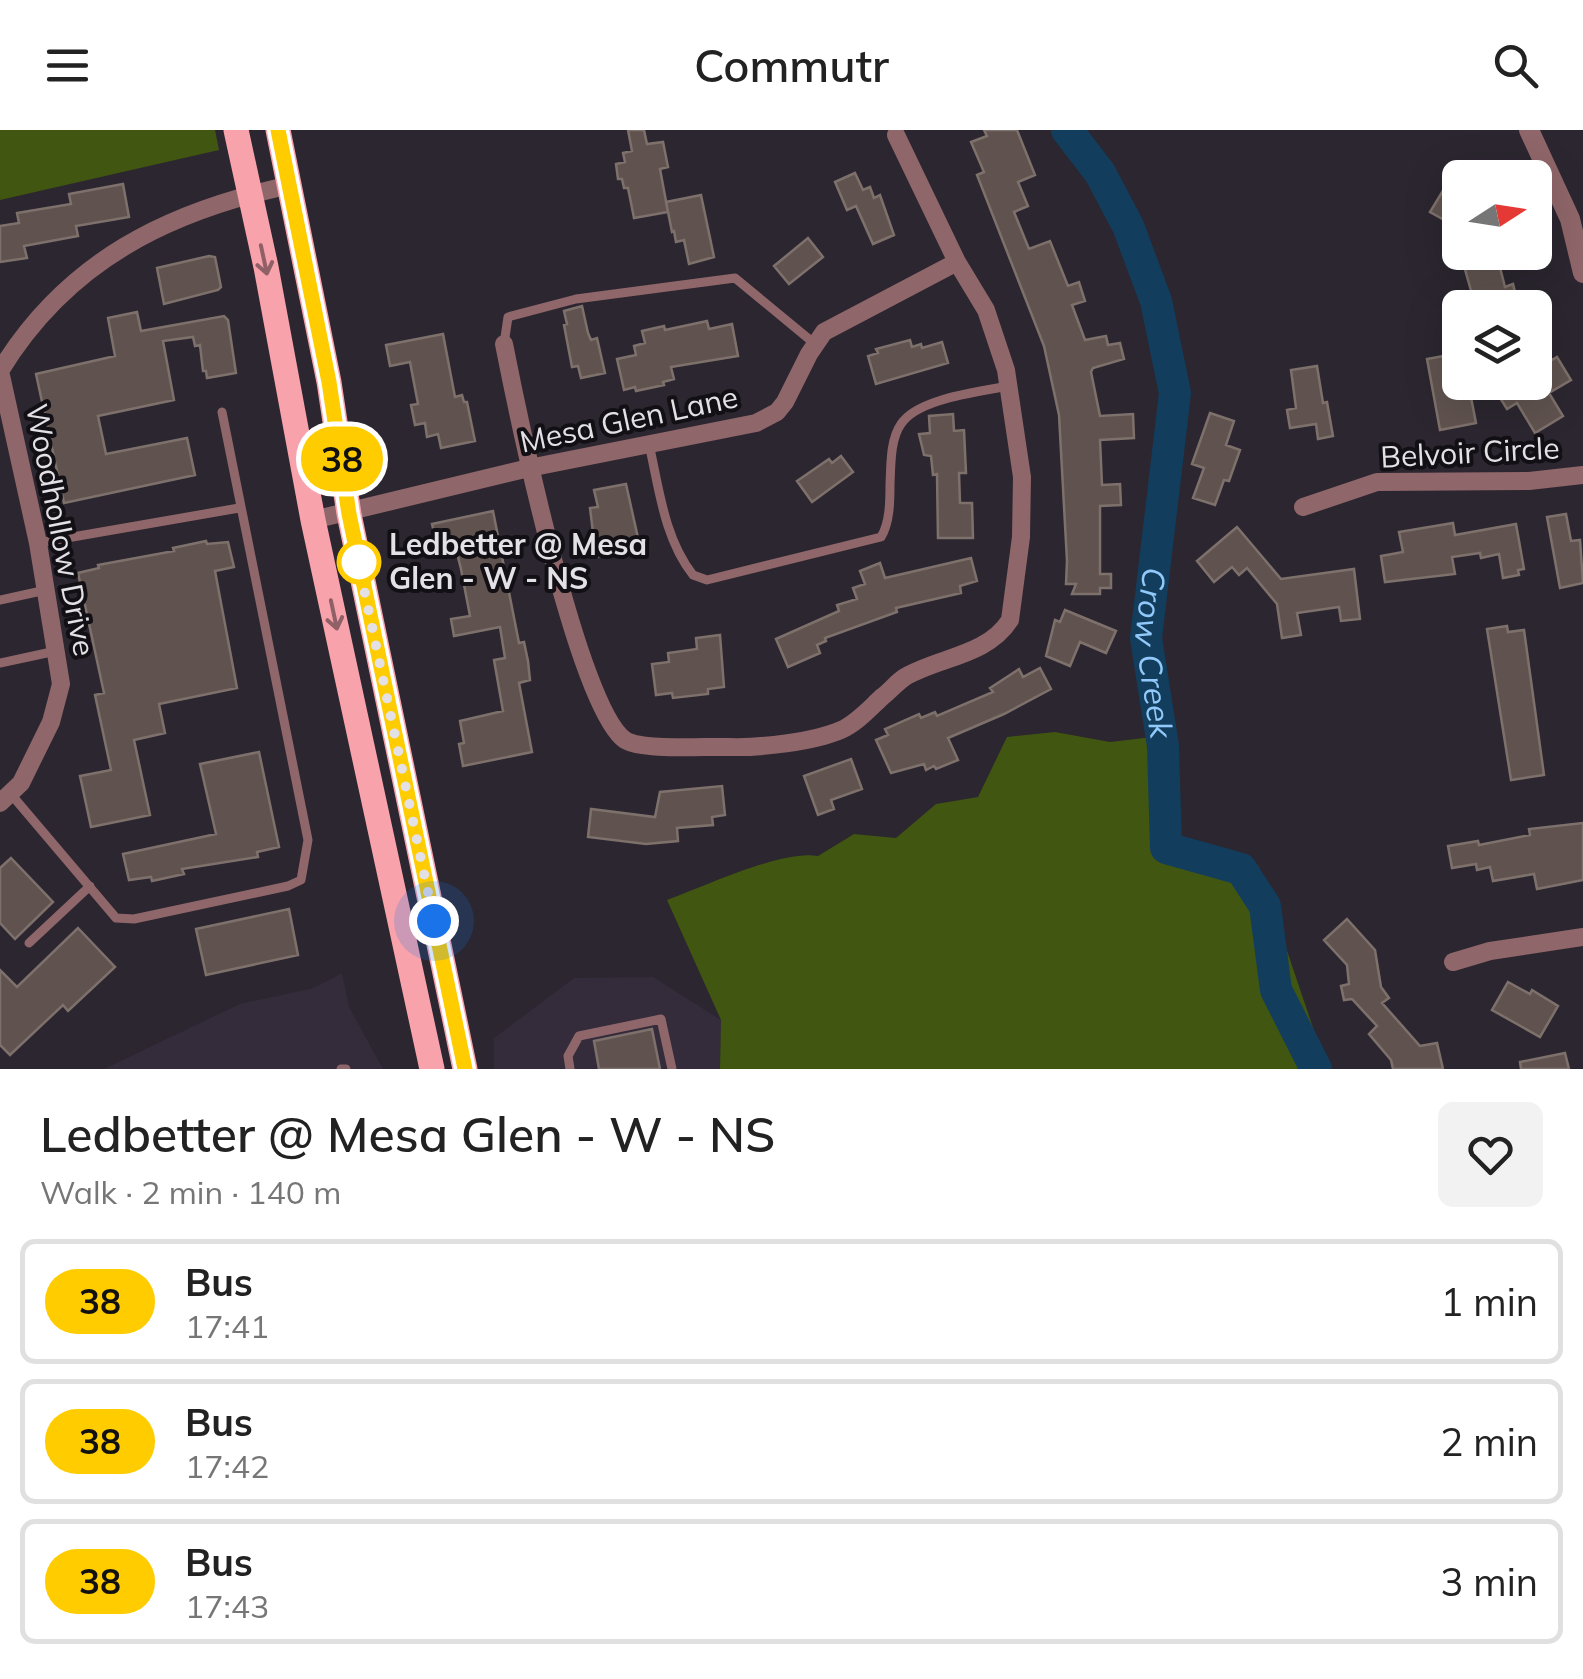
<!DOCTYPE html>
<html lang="en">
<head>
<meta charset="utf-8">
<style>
  body { margin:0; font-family:Mulish,sans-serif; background:#f2f2f2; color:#222; height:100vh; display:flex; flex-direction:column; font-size:38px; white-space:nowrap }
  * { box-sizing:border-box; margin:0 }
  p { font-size:32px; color:#767676 }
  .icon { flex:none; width:55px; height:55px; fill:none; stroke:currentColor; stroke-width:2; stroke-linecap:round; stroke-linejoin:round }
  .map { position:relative; height:939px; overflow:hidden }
  .drawer { display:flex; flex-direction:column; background:#fff; flex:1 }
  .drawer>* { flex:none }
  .badge { padding:0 20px; border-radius:32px; font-size:35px; line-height:65px }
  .needle { width:65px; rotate:78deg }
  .controls { position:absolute; left:1442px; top:30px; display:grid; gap:20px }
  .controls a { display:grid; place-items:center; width:110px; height:110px; border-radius:15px; background:#fff; box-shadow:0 10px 40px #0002; font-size:50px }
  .you { position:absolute; width:50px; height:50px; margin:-25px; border:8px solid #fff; border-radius:50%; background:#1a73e8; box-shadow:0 0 0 15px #1a73e833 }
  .map>.badge { position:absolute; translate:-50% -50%; box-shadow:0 0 0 5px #fff }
  .round { display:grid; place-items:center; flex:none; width:105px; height:105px; border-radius:15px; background:#f2f2f2 }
  .head { display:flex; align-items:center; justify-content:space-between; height:170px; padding:0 40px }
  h1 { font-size:48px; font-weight:600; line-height:75px }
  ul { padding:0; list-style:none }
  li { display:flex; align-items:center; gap:30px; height:125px; margin:0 20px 15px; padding:0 20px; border:5px solid #e0e0e0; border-radius:15px }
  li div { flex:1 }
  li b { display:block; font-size:38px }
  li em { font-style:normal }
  li .badge { min-width:110px; font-weight:700; text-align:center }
  header { display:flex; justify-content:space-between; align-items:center; height:130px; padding:0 40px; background:#fff; font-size:45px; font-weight:600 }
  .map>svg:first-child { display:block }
</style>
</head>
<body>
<header><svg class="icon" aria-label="menu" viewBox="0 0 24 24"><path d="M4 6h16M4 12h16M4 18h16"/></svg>Commutr<svg class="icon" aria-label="search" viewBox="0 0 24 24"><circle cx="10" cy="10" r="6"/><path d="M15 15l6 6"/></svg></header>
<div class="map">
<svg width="1583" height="939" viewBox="0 0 1583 939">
  <rect width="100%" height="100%" fill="#2b262f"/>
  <path fill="#342c3b" d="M342,843L349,877L383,939H104L240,874L314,858Z
    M653,847L721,890L720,939H494V908L574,848Z"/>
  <path fill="#415611" d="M0,0H215L219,20L0,70Z
    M1055,602L1110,612L1153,607L1172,717L1258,735L1327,939H720L721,890L667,770C703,757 783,719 818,726L854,704L896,708L936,674L978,667L1007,607Z"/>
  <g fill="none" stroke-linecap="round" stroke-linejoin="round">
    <path stroke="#133d5d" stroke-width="32" id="s1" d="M1067,0L1100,43L1128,96L1156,171L1175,263L1146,508L1163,616L1166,718L1241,739L1265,776L1276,860L1316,939"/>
  </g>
  <path fill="#60534f" stroke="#7e716c" stroke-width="2.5" d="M628,0H644L647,14L663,12L668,37L660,39L668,82L634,88L628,58H624L622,49H618L616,34L625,32L623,23L632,21Z
    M984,0H1017L1035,45L1018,52L1028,76L1014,82L1029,119L1050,111L1068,156L1079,152L1085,171L1072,175L1085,210L1106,206L1108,215L1120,213L1124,229L1093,238L1091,242L1100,286L1133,284L1134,308L1100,310L1102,355L1120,354L1121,375L1100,376V444H1111V458H1100V464H1072L1076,454H1066L1067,431L1059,285L1044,216L977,45L984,42L971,12L987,6Z
    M855,43L863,60L870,57L874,68L880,65L894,105L873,114L856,76L847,80L835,52Z
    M123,54L129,87L76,96L78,106L24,116L27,128L0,132V96L19,93L17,83L71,74L69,64Z
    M1444,59L1460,68V85L1454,81L1448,92L1430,82Z
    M701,65L714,127L689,134L684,110L676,112L674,101L672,102L666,72Z
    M808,108L823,127L789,154L774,136Z
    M1460,122H1496L1505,157L1513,154L1517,170L1492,178H1476Z
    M209,126L215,127L221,157L218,160L164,174L157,138Z
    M582,176L588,203L591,210L597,208L605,243L581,248L578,236L572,237L564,195L567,194L564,181Z
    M137,182L141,201L224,186L228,190L236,243L207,248L206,241H203L200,215L195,216L193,207L163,211L174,270L98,286L106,324L187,308L195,345L64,373L36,244L115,226L108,188Z
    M707,191L709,199L732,194L738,226L671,237L674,249L663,252L664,255L636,261L635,257L624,260L617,229L636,225L634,216L645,213L642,201L664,196L665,200Z
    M1535,202L1552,230L1557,227L1571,250L1549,263L1563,286L1535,303L1517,273L1507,279L1497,263L1515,252H1535Z
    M443,204L455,267L462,265L464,272H467L475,311L441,318L438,304L427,307L425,293L415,295L411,275L418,274L410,232L390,236L386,215Z
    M910,210L912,217L921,214L922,218L942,212L948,233L876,254L868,226L878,223L876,219Z
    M1460,223V252H1468L1476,293L1440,300L1427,229Z
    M1317,236L1323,273L1327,272L1333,306L1318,309L1316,294L1290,298L1287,280L1296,278L1291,240Z
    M1210,283L1234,291L1226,315L1240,320L1229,351L1224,350L1215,375L1193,368L1204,338L1192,334Z
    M953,284L954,301L964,300L966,343H959L960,373H972L973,408H938L937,344L933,345L931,326L924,325L919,304L930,303L929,286Z
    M841,326L853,342L812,372L797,351L829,329L832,333Z
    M626,354L638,408L632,410L634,419L596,427L590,378L598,377L594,360Z
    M493,381L519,513L524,512L528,531L530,550L519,553L532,622L463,636L459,614L464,613L460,591L503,581L494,530L505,528L500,497L454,506L451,489L470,486L461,439L455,415L438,419L432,394Z
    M1566,384L1571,411L1580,410L1583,453L1560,458L1547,387Z
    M1453,393L1455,405L1516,394L1524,439L1518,440L1519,445L1503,448L1499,424L1481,428L1480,423L1452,427L1455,444L1385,452L1381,426L1403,422L1399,402Z
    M1237,397L1281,449L1354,439L1360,489L1341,491L1339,477L1297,483L1301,505L1282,508L1277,474L1247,438L1239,445L1232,437L1214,452L1197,431Z
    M206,411L207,414L228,412L234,437L215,441L237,558L159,574L165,603L134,610L150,685L91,697L80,646L111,640L95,565L104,563L78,443L99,438L98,435L174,421L173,418Z
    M971,428L977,451L960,456L961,463L896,478L897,482L825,508L826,511L817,515L820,523L788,537L776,509L839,481L837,475L857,469L853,458L865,454L860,441L880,433L885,448Z
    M1065,480L1116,501L1106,523L1080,512L1070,536L1046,526L1055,490L1060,492Z
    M1507,496L1508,502L1524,500L1544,645L1511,650L1487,499Z
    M720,505L724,557L708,559V564L673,568L672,563L656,565L652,534L669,532L668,523L697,519L696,508Z
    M1040,538L1051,559L1004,584L948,608L958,630L936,639L934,636L926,640L924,634L891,643L876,610L888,605L885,599L919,584L921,588L935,582L937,586L993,562L990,558L1019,539L1023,547Z
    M259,622L279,717L257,722L258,727L182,739L184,744L152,751L151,747L129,750L123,724L216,704L200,634Z
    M851,629L862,659L831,670L834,679L818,685L804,646Z
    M722,656L725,685L712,687L713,695L677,698L678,711L646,714L588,707L591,679L655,687L660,662Z
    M1583,693V750L1537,759L1534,744L1493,751L1490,737L1477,740L1476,734L1452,738L1448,716L1478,711L1479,715L1530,705L1529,699Z
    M11,728L53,772L15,809L0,793V738Z
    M289,779L298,825L206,845L196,799Z
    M1347,789L1375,820L1381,857L1389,868L1382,873L1420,916L1437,913L1443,939H1393L1391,930L1369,904L1377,896L1352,869L1344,870L1341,856L1349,854L1347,835L1324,810Z
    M78,798L115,837L68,881L63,875L10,925L0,915V840L17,857Z
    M1508,852L1530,864L1532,860L1558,876L1540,907L1492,880Z
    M652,899L660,939H599L594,911Z
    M1565,923L1569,939H1521L1520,932Z"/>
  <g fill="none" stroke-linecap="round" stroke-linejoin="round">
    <path stroke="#8f6669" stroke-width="9" d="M504,214L508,187L576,169L735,148L815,214
      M649,314C659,358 664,408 693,445L707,450L881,407C890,393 890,370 890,354C891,335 890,310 901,294C918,268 980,262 1008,256
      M38,413L239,378
      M0,470L46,460
      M0,533L56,521
      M10,663L116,788L134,789L288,756L301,750L308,710L222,282
      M29,813L90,756
      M341,939H346
      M570,939L568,926L579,906L661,889L672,939"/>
    <path stroke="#8f6669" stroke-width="18" d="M504,214C517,280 578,578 625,610C642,621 706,616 729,617C760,618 813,612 841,600C857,593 870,578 882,567C890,561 897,552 905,547C939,527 987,526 1010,490L1021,407L1022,347L1006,240L986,180L957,132L896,5
      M0,241L38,413L61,554L51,592L21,653L0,673
      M0,241C67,131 168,81 291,55
      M1303,377L1377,352L1529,351L1583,345
      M313,390L529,338L756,293L777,282L785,272L809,224L824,202L957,132
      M1453,832L1490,821L1583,807"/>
    <path stroke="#8f6669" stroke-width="20" d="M1529,0L1570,89L1583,143"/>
    <path stroke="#f8a2ab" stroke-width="25" d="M236,0L266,137L313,390L432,939
      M278,0L329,252L349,384L465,939"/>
  </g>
  <defs><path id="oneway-shaft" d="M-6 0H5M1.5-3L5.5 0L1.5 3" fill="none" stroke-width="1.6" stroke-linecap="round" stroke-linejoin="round" transform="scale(2.5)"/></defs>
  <g stroke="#906067">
    <use href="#oneway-shaft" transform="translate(264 130) rotate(78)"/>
    <use href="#oneway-shaft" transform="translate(334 485) rotate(78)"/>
  </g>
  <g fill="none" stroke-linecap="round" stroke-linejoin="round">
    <defs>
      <path id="line" d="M278,0L329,252L349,384L465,939"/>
    </defs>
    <use href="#line" stroke="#fff" stroke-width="22"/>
    <use href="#line" stroke="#fc0" stroke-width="15"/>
    <path stroke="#e3e0e6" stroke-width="10" stroke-dasharray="0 18" d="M359,432L356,421L434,791"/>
  </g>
  <circle fill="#fff" stroke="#fc0" stroke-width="5" cx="359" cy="432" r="20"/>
  <g text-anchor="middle" stroke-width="8" stroke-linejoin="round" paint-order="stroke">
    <g font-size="30" fill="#e3e0e6" stroke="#121014">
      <text transform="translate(629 290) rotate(-12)" y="10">Mesa Glen Lane</text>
      <text transform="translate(1470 323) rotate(-3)" y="10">Belvoir Circle</text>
      <text transform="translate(60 400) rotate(79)" y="10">Woodhollow Drive</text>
    </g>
    <g font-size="30" font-weight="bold" fill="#e3e0e6" stroke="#121014" text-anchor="start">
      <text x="389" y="425">Ledbetter @ Mesa<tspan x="389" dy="34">Glen - W - NS</tspan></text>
    </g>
    <g font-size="32" font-style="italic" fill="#91c9fa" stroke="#121014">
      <text dy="11" stroke="none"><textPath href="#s1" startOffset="550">Crow Creek</textPath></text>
    </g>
  </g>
</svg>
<div class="controls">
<a><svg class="needle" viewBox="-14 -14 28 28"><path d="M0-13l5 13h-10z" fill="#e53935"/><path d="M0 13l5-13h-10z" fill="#767676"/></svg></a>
<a><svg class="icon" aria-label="layers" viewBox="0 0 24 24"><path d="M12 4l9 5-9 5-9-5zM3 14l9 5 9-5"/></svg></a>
</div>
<div class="you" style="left:434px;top:791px"></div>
<b class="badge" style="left:342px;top:329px;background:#fc0;color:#111">38</b>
</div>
<section class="drawer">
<div class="head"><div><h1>Ledbetter @ Mesa Glen - W - NS</h1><p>Walk · 2 min · 140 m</p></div><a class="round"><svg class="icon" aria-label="heart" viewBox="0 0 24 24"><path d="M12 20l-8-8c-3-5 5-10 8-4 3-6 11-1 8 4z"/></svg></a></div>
<ul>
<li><span class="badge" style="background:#fc0;color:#111">38</span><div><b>Bus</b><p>17:41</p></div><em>1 min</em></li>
<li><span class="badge" style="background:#fc0;color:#111">38</span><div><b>Bus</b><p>17:42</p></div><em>2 min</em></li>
<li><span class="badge" style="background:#fc0;color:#111">38</span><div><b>Bus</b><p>17:43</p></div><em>3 min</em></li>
</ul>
</section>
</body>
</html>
